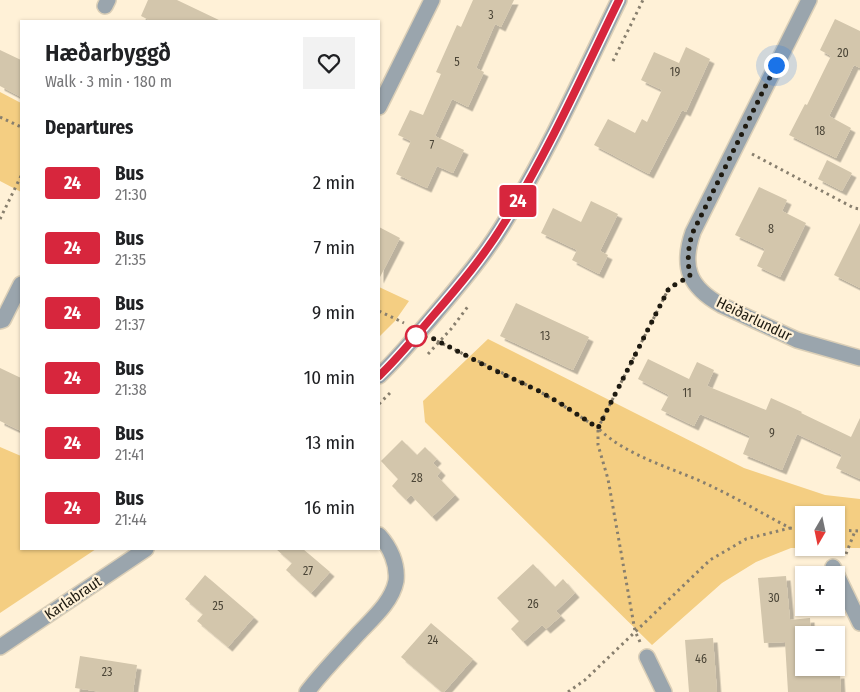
<!DOCTYPE html>
<html lang="en">
<head>
<meta charset="utf-8">
<style>
  body { margin:0; font-family:"Fira Sans Condensed",sans-serif; background:#f2f2f2; color:#202124; height:100vh; display:flex; flex-direction:column; font-size:19px; white-space:nowrap }
  * { box-sizing:border-box; margin:0 }
  p { font-size:16px; color:#757577 }
  .icon { flex:none; width:28px; height:28px; fill:none; stroke:currentColor; stroke-width:2; stroke-linecap:round; stroke-linejoin:round }
  .map { position:relative; flex:1; overflow:hidden }
  .details { position:absolute; left:20px; top:20px; width:360px; height:530px; display:flex; flex-direction:column; background:#fff; border-radius:0px; box-shadow:0 1px 4px #0004 }
  .details>* { flex:none }
  .badge { padding:0 10px; border-radius:4px; font-size:18px; line-height:32px }
  .needle { width:32px; rotate:189deg }
  .buttons { position:absolute; left:795px; top:506px; display:grid; gap:10px }
  .buttons a { display:grid; place-items:center; width:50px; height:50px; border-radius:0px; background:#fff; box-shadow:0 1px 4px #0004; font-size:25px }
  .you { position:absolute; width:25px; height:25px; margin:-12px; border:4px solid #fff; border-radius:50%; background:#1a73e8; box-shadow:0 0 0 8px #1a73e833 }
  .map>.badge { position:absolute; translate:-50% -50%; box-shadow:0 0 0 2px #fff }
  h2 { padding:0 25px; font-size:19px; line-height:45px }
  .round { display:grid; place-items:center; flex:none; width:52px; height:52px; border-radius:0px; background:#f2f2f2 }
  .summary { display:flex; align-items:center; justify-content:space-between; height:85px; padding:0 25px }
  h1 { font-size:24px; font-weight:600; line-height:38px }
  ul { padding:0; list-style:none }
  li { display:flex; align-items:center; gap:15px; height:65px; padding:0 25px }
  li div { flex:1 }
  li b { display:block; font-size:19px }
  li em { font-style:normal }
  li .badge { min-width:55px; font-weight:700; text-align:center }
  .map>svg:first-child { display:block }
</style>
</head>
<body>
<div class="map">
<svg width="860" height="692" viewBox="0 0 860 692">
  <defs>
    <filter id="shadow"><feDropShadow dx="4.5" dy="4.5" stdDeviation="0" flood-color="#0004"/></filter>
  </defs>
  <rect width="100%" height="100%" fill="#fff1d7"/>
  <path fill="#f4ce82" fill-rule="evenodd" d="M0,92L21,103V192L0,181Z
    M379,287L409,301L395,321L379,337Z
    M488,339L744,468L825,495L860,499V548H791L756,562L722,583L652,645L425,422L423,401ZM804,515H836V548H804Z
    M0,447L21,456V549H96L0,613Z"/>
  <path fill="#d3c6ac" filter="url(#shadow)" d="M148,0H177L221,21H151L141,16Z
    M473,0H514L501,27L495,24L476,68L484,72L468,107L452,99L435,136L464,150L453,173L437,166L427,188L396,174L411,141L398,135L410,110L423,115L441,74L436,72L457,25L461,27Z
    M835,19L860,31V68L854,65L829,116L851,128L836,158L789,135L805,104L807,105L831,56L820,50Z
    M686,47L710,59L686,112L682,110L649,174L594,145L608,119L635,133L642,119L647,122L662,90L641,80L654,52L679,63Z
    M0,50L21,60V97L0,86Z
    M827,160L852,173L842,191L818,179Z
    M759,187L787,200L782,211L806,223L780,277L757,266L765,249L735,235Z
    M591,201L618,214L600,251L608,255L599,274L572,260L577,250L541,233L553,208L581,222Z
    M860,223V288L834,275Z
    M379,227L400,238L379,279Z
    M516,303L589,337L573,370L500,336Z
    M648,359L689,379L697,362L714,370L707,386L766,410L771,398L802,412L801,413L851,437L860,418V479L836,468L842,455L797,434L782,470L743,454L750,436L700,414L694,426L661,410L669,395L638,379Z
    M0,368L21,378V431L0,421Z
    M402,440L417,455L425,447L437,459L433,463L441,471L437,476L455,495L432,517L411,495L406,500L392,486L398,479L381,461Z
    M276,549H303L330,572L311,593L286,570L292,563Z
    M533,564L555,587L563,579L575,593L556,611L561,616L546,629L542,625L523,642L511,629L519,621L497,598Z
    M205,575L254,617L228,647L197,621L203,614L185,599Z
    M786,576L790,620L810,618L811,635H804V668H814V676L840,674L841,692H788L785,642L764,643L758,578Z
    M431,623L473,659L444,692H442L401,657Z
    M713,638L717,692H689L685,640Z
    M80,656L137,665L133,692H101L75,688Z"/>
  <g fill="none" stroke-linecap="round" stroke-linejoin="round">
    <defs>
      <path id="minor" d="M809,0L693,232C681,267 689,287 721,305L797,340L860,358
        M105,6L108,0
        M379,107L432,0
        M0,321L3,320L21,284
        M379,376C399,357 417,335 435,314C460,284 486,254 506,220C549,150 583,74 619,0
        M833,567L860,623
        M0,647L146,549
        M647,657L664,692
        M307,692C322,672 341,653 358,634C372,619 392,602 396,581C398,564 390,547 379,535"/>
    </defs>
    <use href="#minor" stroke="#dbcfb7" stroke-width="18"/>
    <path stroke="#887f6e" stroke-width="3" stroke-dasharray="2.5 4" stroke-linecap="butt" d="M613,61L643,0
      M0,117L21,127
      M752,154L854,208L860,209
      M0,219L21,176
      M379,311L404,323
      M437,341L537,390L559,403L598,428L669,288L676,284
      M428,354L451,329L469,305
      M379,404L391,392
      M836,530L860,531
      M846,554L855,531
      M640,642L635,631L608,479L598,445V428C628,458 678,469 715,488C740,500 765,515 790,528L804,529
      M568,692L585,680L710,560L746,539L790,528"/>
    <use href="#minor" stroke="#9aa5ad" stroke-width="15"/>
  </g>
  <g fill="none" stroke-linecap="round" stroke-linejoin="round">
    <defs>
      <path id="line" d="M379,376C398,358 415,337 432,317C459,286 485,255 506,220C549,150 583,74 619,0"/>
    </defs>
    <use href="#line" stroke="#fff" stroke-width="11"/>
    <use href="#line" stroke="#d7263d" stroke-width="8"/>
    <path stroke="#1e1a10" stroke-width="5" stroke-dasharray="0 9" d="M416,336L432,338L494,370L537,390L560,403L598,428L669,288L690,276C687,260 688,246 693,232L776,65"/>
  </g>
  <circle fill="#fff" stroke="#d7263d" stroke-width="2.5" cx="416" cy="336" r="10"/>
  <g text-anchor="middle" stroke-width="4.5" stroke-linejoin="round" paint-order="stroke">
    <g font-size="12" fill="#4b4537">
      <text x="491" y="19">3</text>
      <text x="843" y="57">20</text>
      <text x="457" y="66">5</text>
      <text x="675" y="76">19</text>
      <text x="820" y="135">18</text>
      <text x="432" y="149">7</text>
      <text x="771" y="233">8</text>
      <text x="545" y="340">13</text>
      <text x="687" y="397">11</text>
      <text x="772" y="437">9</text>
      <text x="417" y="482">28</text>
      <text x="308" y="575">27</text>
      <text x="774" y="602">30</text>
      <text x="533" y="608">26</text>
      <text x="218" y="610">25</text>
      <text x="433" y="644">24</text>
      <text x="701" y="663">46</text>
      <text x="107" y="676">23</text>
    </g>
    <g font-size="15" fill="#1e1a10" stroke="#fff1d7">
      <text transform="translate(754 319) rotate(26)" y="5">Heiðarlundur</text>
      <text transform="translate(73 598) rotate(-34)" y="5">Karlabraut</text>
    </g>
  </g>
</svg>
<div class="buttons">
<a><svg class="needle" viewBox="-14 -14 28 28"><path d="M0-13l5 13h-10z" fill="#e53935"/><path d="M0 13l5-13h-10z" fill="#757577"/></svg></a>
<a>+</a>
<a>−</a>
</div>
<div class="you" style="left:776px;top:65px"></div>
<b class="badge" style="left:518px;top:201px;background:#d7263d;color:#fff">24</b>
<section class="details">
<div class="summary"><div><h1>Hæðarbyggð</h1><p>Walk · 3 min · 180 m</p></div><a class="round"><svg class="icon" aria-label="heart" viewBox="0 0 24 24"><path d="M12 20l-8-8c-3-5 5-10 8-4 3-6 11-1 8 4z"/></svg></a></div>
<h2>Departures</h2>
<ul>
<li><span class="badge" style="background:#d7263d;color:#fff">24</span><div><b>Bus</b><p>21:30</p></div><em>2 min</em></li>
<li><span class="badge" style="background:#d7263d;color:#fff">24</span><div><b>Bus</b><p>21:35</p></div><em>7 min</em></li>
<li><span class="badge" style="background:#d7263d;color:#fff">24</span><div><b>Bus</b><p>21:37</p></div><em>9 min</em></li>
<li><span class="badge" style="background:#d7263d;color:#fff">24</span><div><b>Bus</b><p>21:38</p></div><em>10 min</em></li>
<li><span class="badge" style="background:#d7263d;color:#fff">24</span><div><b>Bus</b><p>21:41</p></div><em>13 min</em></li>
<li><span class="badge" style="background:#d7263d;color:#fff">24</span><div><b>Bus</b><p>21:44</p></div><em>16 min</em></li>
</ul>
</section>
</div>
</body>
</html>
